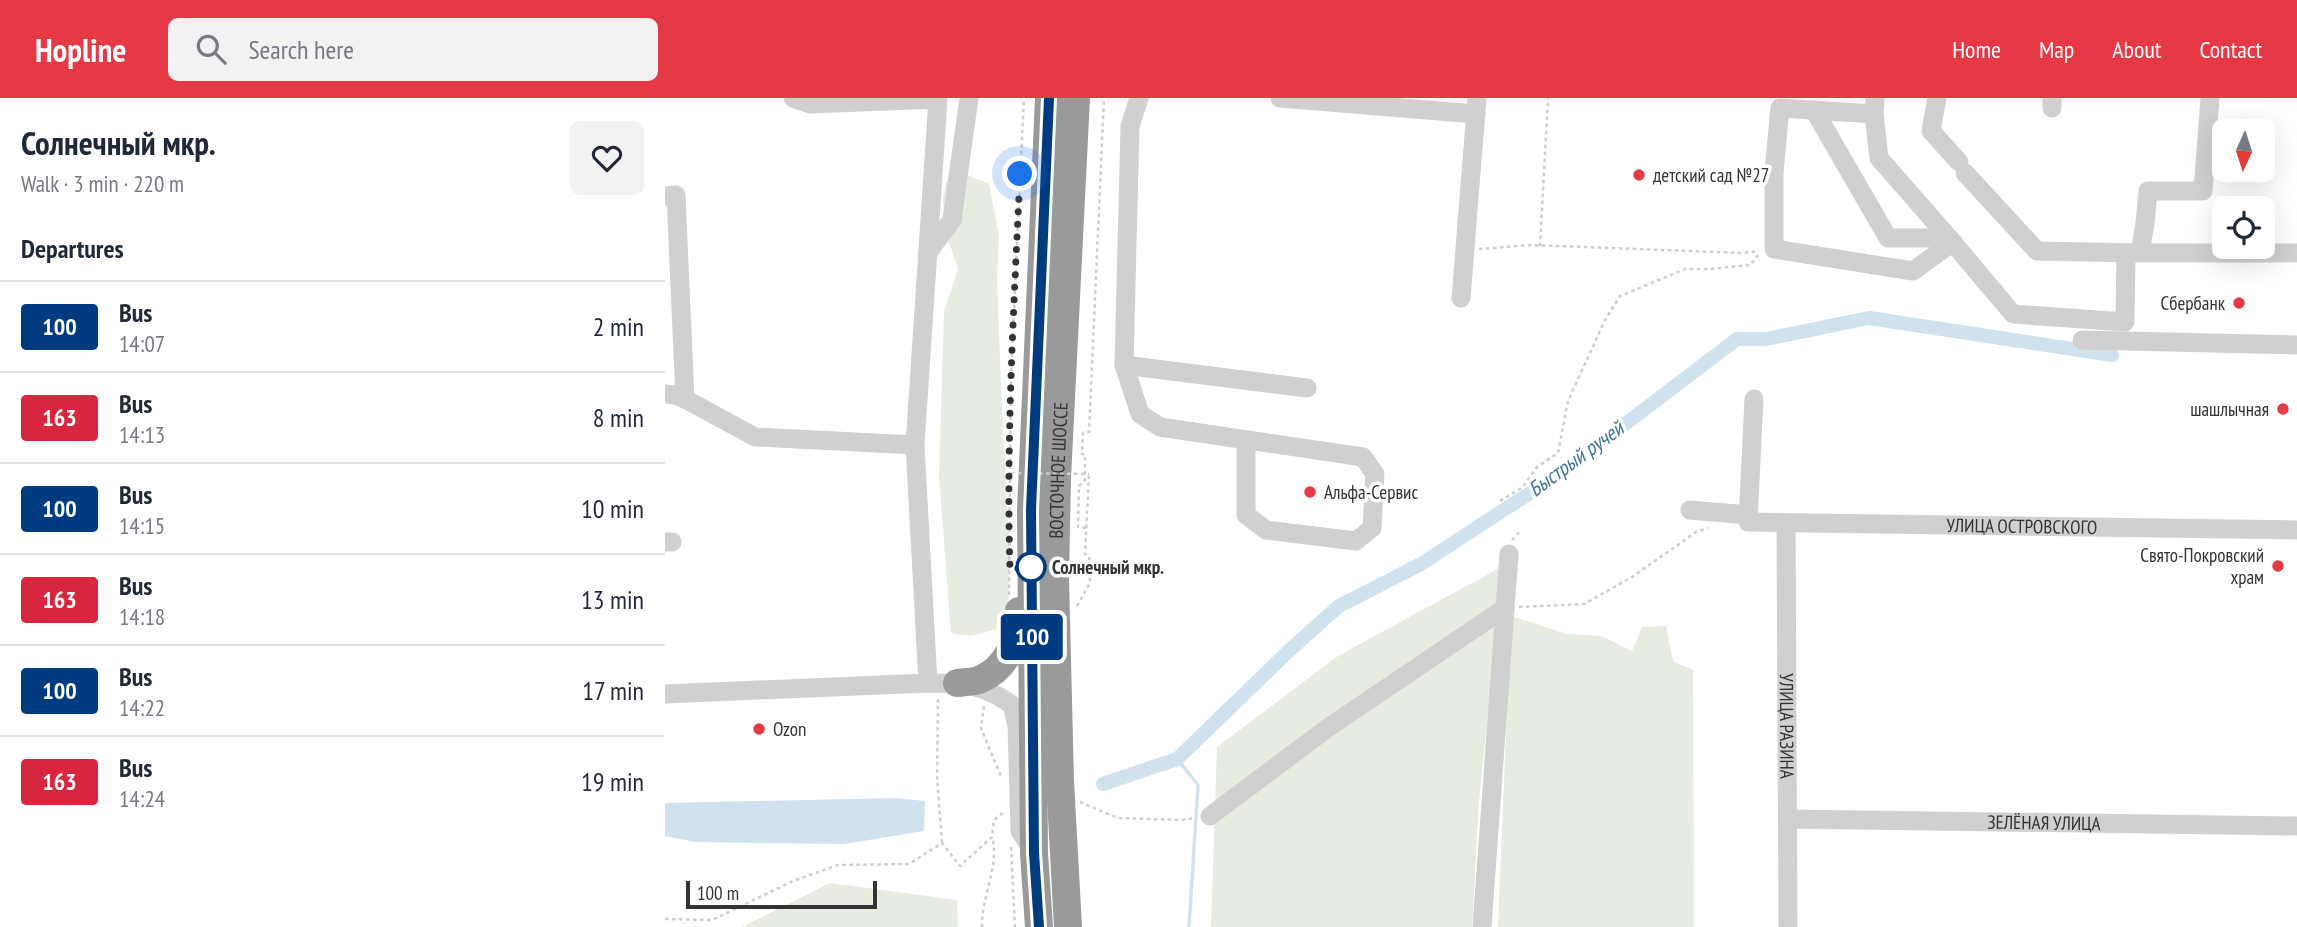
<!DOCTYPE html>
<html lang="en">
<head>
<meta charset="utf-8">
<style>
  body { margin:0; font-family:"PT Sans Narrow",sans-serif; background:#f2f2f3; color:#1f2937; height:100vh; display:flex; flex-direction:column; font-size:26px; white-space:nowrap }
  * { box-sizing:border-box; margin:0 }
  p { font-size:23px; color:#747a83 }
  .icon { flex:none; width:38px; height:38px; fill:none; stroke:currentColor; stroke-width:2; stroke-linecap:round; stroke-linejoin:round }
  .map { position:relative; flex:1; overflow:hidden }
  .drawer { display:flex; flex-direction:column; background:#fff; width:665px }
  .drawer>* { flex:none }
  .badge { padding:0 14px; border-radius:5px; font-size:24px; line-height:46px }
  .needle { width:46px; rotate:183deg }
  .tools { position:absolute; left:1547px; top:21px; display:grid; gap:14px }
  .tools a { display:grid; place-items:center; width:63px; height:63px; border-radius:10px; background:#fff; box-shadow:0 7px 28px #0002; font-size:35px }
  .scale { position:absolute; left:21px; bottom:18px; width:191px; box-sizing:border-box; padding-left:7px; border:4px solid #333; border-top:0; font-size:19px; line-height:24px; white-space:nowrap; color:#333; -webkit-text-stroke:5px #fff; paint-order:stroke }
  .you { position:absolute; width:35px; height:35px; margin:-18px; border:5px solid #fff; border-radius:50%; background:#1a73e8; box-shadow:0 0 0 10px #1a73e833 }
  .map>.badge { position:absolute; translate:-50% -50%; box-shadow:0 0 0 4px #fff }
  h2 { padding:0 21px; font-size:26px; line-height:63px }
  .round { display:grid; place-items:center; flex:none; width:74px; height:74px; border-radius:10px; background:#f2f2f3 }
  .summary { display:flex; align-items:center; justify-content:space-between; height:119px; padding:0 21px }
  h1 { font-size:33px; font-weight:700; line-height:52px }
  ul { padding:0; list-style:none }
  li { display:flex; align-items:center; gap:21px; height:91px; padding:0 21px; border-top:2px solid #e0e1e3 }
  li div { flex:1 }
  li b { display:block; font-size:26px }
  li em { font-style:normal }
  li .badge { min-width:77px; font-weight:700; text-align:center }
  header { display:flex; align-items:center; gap:42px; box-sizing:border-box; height:98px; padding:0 35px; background:#e63946; color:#fff }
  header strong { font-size:33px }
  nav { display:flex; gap:38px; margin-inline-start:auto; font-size:24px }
  .search { width:490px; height:63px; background:#f2f2f3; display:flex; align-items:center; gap:18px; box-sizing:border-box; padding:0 24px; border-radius:10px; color:#747a83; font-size:26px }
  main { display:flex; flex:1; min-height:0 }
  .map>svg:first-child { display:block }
</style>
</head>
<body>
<header>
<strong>Hopline</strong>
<div class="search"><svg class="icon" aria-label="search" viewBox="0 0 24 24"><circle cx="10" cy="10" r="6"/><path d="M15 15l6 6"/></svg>Search here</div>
<nav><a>Home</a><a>Map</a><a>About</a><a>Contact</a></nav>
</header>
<main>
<section class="drawer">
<div class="summary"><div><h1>Солнечный мкр.</h1><p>Walk · 3 min · 220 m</p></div><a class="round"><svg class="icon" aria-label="heart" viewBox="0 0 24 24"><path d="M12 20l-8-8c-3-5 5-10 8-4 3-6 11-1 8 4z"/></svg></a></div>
<h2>Departures</h2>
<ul>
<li><span class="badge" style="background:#003b80;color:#fff">100</span><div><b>Bus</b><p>14:07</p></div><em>2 min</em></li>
<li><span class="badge" style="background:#d7263d;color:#fff">163</span><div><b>Bus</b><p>14:13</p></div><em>8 min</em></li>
<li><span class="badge" style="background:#003b80;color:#fff">100</span><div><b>Bus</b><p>14:15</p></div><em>10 min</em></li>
<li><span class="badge" style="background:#d7263d;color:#fff">163</span><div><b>Bus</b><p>14:18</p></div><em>13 min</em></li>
<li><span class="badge" style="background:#003b80;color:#fff">100</span><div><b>Bus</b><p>14:22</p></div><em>17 min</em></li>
<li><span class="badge" style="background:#d7263d;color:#fff">163</span><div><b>Bus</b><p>14:24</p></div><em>19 min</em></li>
</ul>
</section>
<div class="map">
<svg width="1632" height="829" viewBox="0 0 1632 829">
  <rect width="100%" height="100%" fill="#fff"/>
  <path fill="#e6ecdf" d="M297,75L324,86L334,138L332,179L336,288L345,466L343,520L339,529L306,538L286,535L274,378L279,213L293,171L281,135L278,102L281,84Z
    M838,468L814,704L807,829H546L552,649L673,558Z
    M846,518L902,536L936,538L967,553L977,529L1001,528L1008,563L1028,572L1029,829H833Z
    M165,785L292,802L293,829H77Z"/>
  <path fill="#cfe2ee" d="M229,700L260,703L259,733L179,746L30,744L0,738V705Z"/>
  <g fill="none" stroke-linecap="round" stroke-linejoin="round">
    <path stroke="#cfe2ee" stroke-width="3.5" d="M512,661L533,687L524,829"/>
    <path stroke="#cfe2ee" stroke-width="14" d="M438,686L512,661L628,549L674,508L756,466L897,374L1072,241H1101L1204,220L1447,257"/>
    <path stroke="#cdcdcd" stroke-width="2.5" stroke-dasharray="3.5 3.5" stroke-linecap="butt" d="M875,148L883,0
      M814,151L866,147L1077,155L1094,153
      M835,403L858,389L872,369L893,355L903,303L940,222L955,198L1020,171H1044L1085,167L1095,155
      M421,430L413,429L414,388L420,382V356H417L418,335L424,334L439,0
      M847,442L854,434
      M344,497L346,279L359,0
      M412,508L425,485L424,458L420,456L424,376
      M854,509L919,506L967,479L1031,434L1043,430
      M273,601L272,679L277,745
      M319,608L316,630L337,681
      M415,704L453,720L516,722L531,720
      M346,749L350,829
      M0,821L47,822L128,783L173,767L244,766L277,745L295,768L327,739L329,722L340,713
      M317,829C316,799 335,768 327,739"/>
    <g stroke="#d0d0d0" stroke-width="19">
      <path d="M128,0L145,6L273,1L250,347L263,585"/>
      <path d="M474,0L465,28L459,267L475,316L495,329L698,359L710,376L707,430L691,443L601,432L581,417V343"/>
      <path d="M615,0L811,16"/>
      <path d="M1210,0L1209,16L1214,60L1284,140L1348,216L1460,224L1461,155"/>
      <path d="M1272,0L1266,33L1294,64"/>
      <path d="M1545,0L1538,93H1483L1480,125L1475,155H1632"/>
      <path d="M1387,10V0"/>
      <path d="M1149,12L1223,140H1284"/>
      <path d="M1209,16L1115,10L1109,74V151L1248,173L1288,144"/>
      <path d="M1300,75L1372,153L1473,155"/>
      <path d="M0,98L11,97L20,301"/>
      <path d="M263,154L287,122L304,0"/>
      <path d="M796,200L812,0"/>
      <path d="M1417,242L1632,247"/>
      <path d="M459,267L642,290"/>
      <path d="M0,296L11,297L20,301L90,339L250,347"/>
      <path id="s1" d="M1089,301L1083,424L1632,432"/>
      <path d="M1025,412L1084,417"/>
      <path id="s2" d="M1121,425L1123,829"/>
      <path d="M0,444H7"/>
      <path d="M0,596L263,585C298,585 318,586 347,607L352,628L355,733L369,755"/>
      <path d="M545,718L664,629L840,510"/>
      <path id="s3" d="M1123,721L1632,728"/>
      <path d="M817,829L844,456"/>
    </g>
    <g stroke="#9a9a9a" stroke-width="28">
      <path d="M292,585C299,584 308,584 314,582C342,571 354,541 354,513"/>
      <path d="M374,829L369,755L366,412L384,0"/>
      <path id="s4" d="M403,829L395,683L390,480L392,380L411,0"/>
    </g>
    <path stroke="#cdcdcd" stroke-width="2.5" stroke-dasharray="3.5 3.5" stroke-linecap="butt" d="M346,375L424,376"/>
  </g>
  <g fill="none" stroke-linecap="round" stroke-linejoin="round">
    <defs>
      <path id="line" d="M374,829L369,755L366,412L384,0"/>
    </defs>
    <use href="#line" stroke="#fff" stroke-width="16"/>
    <use href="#line" stroke="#003b80" stroke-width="10"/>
    <path stroke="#333" stroke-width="7" stroke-dasharray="0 12.6" d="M355,76C349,207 341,339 345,471L366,469"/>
  </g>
  <g fill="#e63946" stroke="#fff" stroke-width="2.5">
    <circle cx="974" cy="77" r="7"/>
    <circle cx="1574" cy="205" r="7"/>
    <circle cx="1618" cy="311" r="7"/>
    <circle cx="645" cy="394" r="7"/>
    <circle cx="1613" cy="468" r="7"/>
    <circle cx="94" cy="631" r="7"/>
  </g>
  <circle fill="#fff" stroke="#003b80" stroke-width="3.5" cx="366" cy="469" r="14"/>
  <g text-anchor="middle" stroke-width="7" stroke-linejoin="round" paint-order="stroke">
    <g font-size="19" fill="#333" stroke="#fff" text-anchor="start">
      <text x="988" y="84">детский сад №27</text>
      <text x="1560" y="212" text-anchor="end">Сбербанк</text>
      <text x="1604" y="318" text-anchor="end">шашлычная</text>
      <text x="659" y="401">Альфа-Сервис</text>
      <text x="1599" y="464" text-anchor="end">Свято-Покровский<tspan x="1599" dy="22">храм</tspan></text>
      <text x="108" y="638">Ozon</text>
    </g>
    <g font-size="19" fill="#333" stroke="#fff">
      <text dy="7" stroke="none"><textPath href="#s4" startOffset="457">ВОСТОЧНОЕ ШОССЕ</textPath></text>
      <text dy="7" stroke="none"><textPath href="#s1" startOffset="397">УЛИЦА ОСТРОВСКОГО</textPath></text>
      <text dy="7" stroke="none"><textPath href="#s2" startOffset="203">УЛИЦА РАЗИНА</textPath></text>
      <text dy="7" stroke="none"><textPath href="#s3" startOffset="256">ЗЕЛЁНАЯ УЛИЦА</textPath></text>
    </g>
    <g font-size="19" font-weight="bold" fill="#333" stroke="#fff" text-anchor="start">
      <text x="387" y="476">Солнечный мкр.</text>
    </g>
    <g font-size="21" font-style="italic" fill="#3f7597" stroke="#fff">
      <text transform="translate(911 361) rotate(-36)" y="7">Быстрый ручей</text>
    </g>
  </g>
</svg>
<div class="tools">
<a><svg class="needle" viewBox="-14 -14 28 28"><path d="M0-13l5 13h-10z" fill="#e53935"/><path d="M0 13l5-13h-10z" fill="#747a83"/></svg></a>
<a><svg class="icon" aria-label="locate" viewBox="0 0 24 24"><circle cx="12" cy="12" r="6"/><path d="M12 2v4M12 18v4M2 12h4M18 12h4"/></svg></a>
</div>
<div class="scale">100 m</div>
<div class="you" style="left:355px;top:76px"></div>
<b class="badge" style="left:367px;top:539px;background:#003b80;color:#fff">100</b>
</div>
</main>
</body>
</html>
